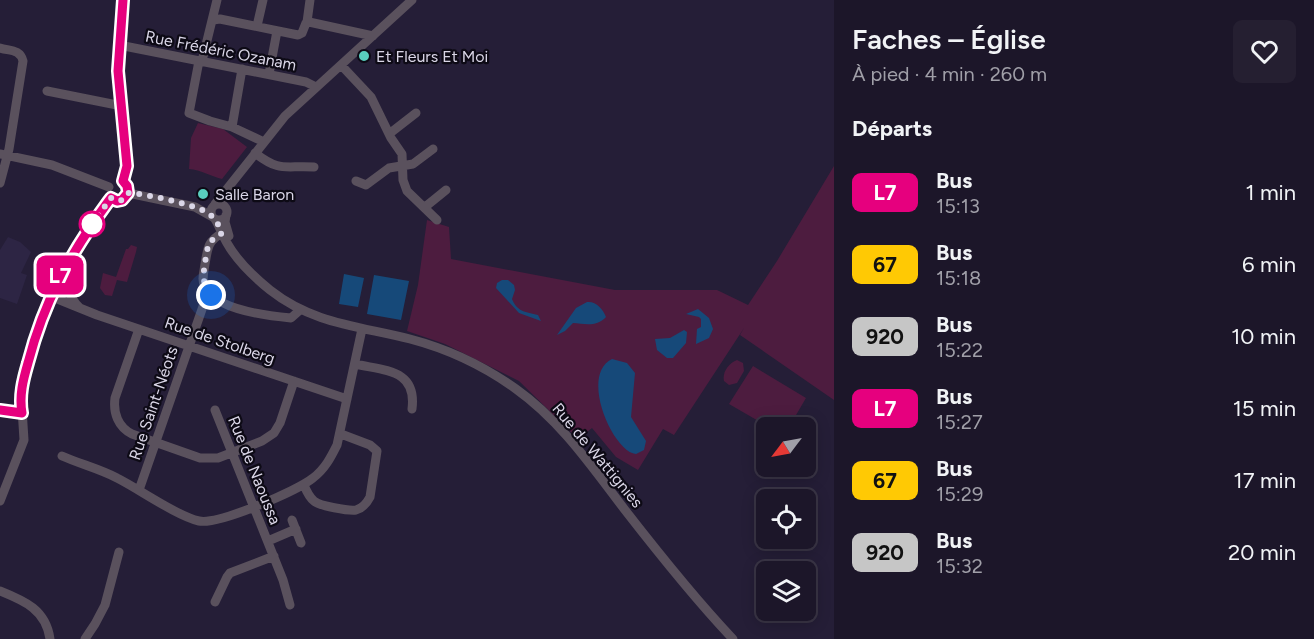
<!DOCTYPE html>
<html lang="fr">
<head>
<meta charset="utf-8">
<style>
  body { margin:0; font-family:Figtree,sans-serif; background:#251f31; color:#f1f3f6; height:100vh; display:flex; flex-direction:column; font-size:22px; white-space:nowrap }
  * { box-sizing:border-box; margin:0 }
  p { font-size:20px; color:#a09fa8 }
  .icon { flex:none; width:33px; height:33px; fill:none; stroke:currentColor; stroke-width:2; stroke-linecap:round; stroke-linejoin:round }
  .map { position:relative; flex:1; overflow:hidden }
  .details { display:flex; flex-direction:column; background:#1c1629; width:480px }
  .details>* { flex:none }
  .badge { padding:0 12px; border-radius:9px; font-size:21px; line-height:39px }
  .needle { width:39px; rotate:238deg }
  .tools { position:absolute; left:756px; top:417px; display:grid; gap:12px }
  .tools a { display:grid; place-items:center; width:60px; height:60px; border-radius:9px; background:#1c1629; box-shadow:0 3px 15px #0003,0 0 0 2px #3a3546; font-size:30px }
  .you { position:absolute; width:30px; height:30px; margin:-15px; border:4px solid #fff; border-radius:50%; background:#1a73e8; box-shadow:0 0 0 9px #1a73e833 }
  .map>.badge { position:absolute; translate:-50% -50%; box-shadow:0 0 0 3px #fff }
  h2 { padding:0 18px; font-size:22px; line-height:54px }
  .round { display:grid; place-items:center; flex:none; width:63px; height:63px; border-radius:9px; background:#251f31 }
  .headline { display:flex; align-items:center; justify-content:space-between; height:102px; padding:0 18px }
  h1 { font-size:28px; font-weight:600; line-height:45px }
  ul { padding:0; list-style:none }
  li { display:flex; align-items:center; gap:18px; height:72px; padding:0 18px }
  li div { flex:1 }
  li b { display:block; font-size:22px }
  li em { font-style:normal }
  li .badge { min-width:66px; font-weight:700; text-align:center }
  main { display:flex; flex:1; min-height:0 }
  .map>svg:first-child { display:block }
</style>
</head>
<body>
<main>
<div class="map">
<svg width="834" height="639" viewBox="0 0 834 639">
  <rect width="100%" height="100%" fill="#251e37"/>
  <path fill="#2d2544" d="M8,237L20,242L31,252L21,273L27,275L17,304L0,298V250Z"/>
  <path fill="#4d1c3f" d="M198,123L223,129L247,147L222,179C210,176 201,170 189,169L191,138Z
    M834,166V400L740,335L744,328L674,435L663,429L638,470L616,457L592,428L578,439L519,381L445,344L407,331L418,285L427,220L449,227L451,259L615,290H717L748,305L777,261Z
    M131,245L137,247L136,252L127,282L117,280L112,296L105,295L100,288L103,273L116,277L126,249H128Z
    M737,360L743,363L744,371L737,383L729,385L724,381C722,372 729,363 737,360Z
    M753,366L806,398L789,427H769L729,404Z"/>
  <path fill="#164979" d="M344,274L364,278L358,307L339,304Z
    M374,275L409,281L401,320L367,314Z
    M502,280H508L514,285L515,290L512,299C517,312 526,312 538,315L541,321L519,313L496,288L497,283Z
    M587,302C596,301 603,309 606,317C597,327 585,324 573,323L565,331L557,335L576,308Z
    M698,309L709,318L713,329L709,338L696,344L697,329L701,327V319L699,317L686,314Z
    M684,330L687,332L686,343L673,358H667L657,350L655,339L670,338Z
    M612,359L627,363L635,373L631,417L646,441L644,450L636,454C613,452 579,375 612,359Z"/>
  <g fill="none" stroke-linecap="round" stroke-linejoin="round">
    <path stroke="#5a515d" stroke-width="9" d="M213,20L220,19L298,35L302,33L306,23L309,22L373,36
      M307,22L310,0
      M257,26L263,0
      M119,45L306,82L316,87
      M0,48C10,51 20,49 23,61L9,149L0,183
      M199,61L189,113L210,121L232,127L242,69
      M202,61L217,0
      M341,65L371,97L391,138L402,154L403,180L407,191L437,220
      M269,74L277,31
      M47,91L122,106
      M232,127L264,142
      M389,134L416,113
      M255,153C281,173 285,165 314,167
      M0,154L52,165L109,187
      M123,181L127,166L118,71L123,0
      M356,181L366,185L389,168L413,164L433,149
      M128,193L195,207L211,216
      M111,198C117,202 123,201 127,194V187
      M211 212a8 8 0 1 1 16 0a8 8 0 1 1-16 0Z
      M215,204L285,116L412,0
      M425,207L446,190
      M226,215L225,222L229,236
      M215,219C220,227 222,235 227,243C237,261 254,277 270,290C313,324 359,326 410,339C448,349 484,366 516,389C561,421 592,467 625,510C660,555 694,598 733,639
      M222,233C207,242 208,248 205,264C204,272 201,280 205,287C216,310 269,316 291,318L300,310
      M60,274C69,284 69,299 79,307
      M50,296L97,315L347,399
      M139,329L115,398C113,413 118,427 132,434L200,458H218L262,441L274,433L280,423L294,381
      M355,364C385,371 417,369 412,409
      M0,410L22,413
      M215,410L283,580L290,605
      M62,456C80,464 100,469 117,478C139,489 177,516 199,521C218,525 297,491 313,478C325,469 331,457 337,445L362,329
      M304,485C306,490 309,497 314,501C319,506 349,511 356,510C363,508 367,503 370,497L377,451L370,445L341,434
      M139,490L208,292
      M0,501L24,440L21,393L44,312L69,258L111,198
      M292,520L301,543
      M268,541L296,529
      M0,591C25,601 46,610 50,639
      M215,602L227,577L230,573L274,556
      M85,639L95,624L105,605L119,552"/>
  </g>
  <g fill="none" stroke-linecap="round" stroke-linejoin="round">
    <defs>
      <path id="line" d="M0,410L22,413C19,396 23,380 28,363C44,301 70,254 108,202L111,198L117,201L122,200L128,193L127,186L123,181L127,166L118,71L123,0"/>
    </defs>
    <use href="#line" stroke="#fff" stroke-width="14"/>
    <use href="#line" stroke="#e6007e" stroke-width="9"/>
    <path stroke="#dad6e7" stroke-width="6" stroke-dasharray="0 10.8" d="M92,224L111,198L117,201L122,200L128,193C143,193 196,205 208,213C215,218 219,225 222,233L211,241L208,245C206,262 198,282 211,295"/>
  </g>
  <g fill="#59cebe" stroke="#0d0a15" stroke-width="2">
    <circle cx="364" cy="56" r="6"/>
    <circle cx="203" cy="194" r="6"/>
  </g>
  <circle fill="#fff" stroke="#e6007e" stroke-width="3" cx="92" cy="224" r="12"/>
  <g text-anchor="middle" stroke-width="4.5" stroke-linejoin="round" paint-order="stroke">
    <g font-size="16" fill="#dad6e7" stroke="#0d0a15">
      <text transform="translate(221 50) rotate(11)" y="6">Rue Frédéric Ozanam</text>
      <text transform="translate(220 340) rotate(19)" y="6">Rue de Stolberg</text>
      <text transform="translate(153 403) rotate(-71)" y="6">Rue Saint-Néots</text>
      <text transform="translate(598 455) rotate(50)" y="6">Rue de Wattignies</text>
      <text transform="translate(255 470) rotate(68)" y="6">Rue de Naoussa</text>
    </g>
    <g font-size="16" fill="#dad6e7" stroke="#0d0a15" text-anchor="start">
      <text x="376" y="62">Et Fleurs Et Moi</text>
      <text x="215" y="200">Salle Baron</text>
    </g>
  </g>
</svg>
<div class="tools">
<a><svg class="needle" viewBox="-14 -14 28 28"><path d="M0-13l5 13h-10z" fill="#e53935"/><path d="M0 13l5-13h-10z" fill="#a09fa8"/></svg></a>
<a><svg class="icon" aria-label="locate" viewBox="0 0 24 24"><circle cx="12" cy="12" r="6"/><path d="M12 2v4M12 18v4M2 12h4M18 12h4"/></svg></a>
<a><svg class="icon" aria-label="layers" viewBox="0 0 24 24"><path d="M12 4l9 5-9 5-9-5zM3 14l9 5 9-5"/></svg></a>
</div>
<div class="you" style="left:211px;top:295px"></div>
<b class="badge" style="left:60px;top:275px;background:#e6007e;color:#fff">L7</b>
</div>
<section class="details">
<div class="headline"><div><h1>Faches – Église</h1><p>À pied · 4 min · 260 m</p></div><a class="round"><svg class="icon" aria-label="heart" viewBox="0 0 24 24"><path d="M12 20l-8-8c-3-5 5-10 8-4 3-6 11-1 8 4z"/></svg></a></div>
<h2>Départs</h2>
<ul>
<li><span class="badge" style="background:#e6007e;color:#fff">L7</span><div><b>Bus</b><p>15:13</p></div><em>1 min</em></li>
<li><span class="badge" style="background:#ffc904;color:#111">67</span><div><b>Bus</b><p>15:18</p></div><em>6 min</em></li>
<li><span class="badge" style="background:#c6c6c6;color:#111">920</span><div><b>Bus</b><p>15:22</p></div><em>10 min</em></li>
<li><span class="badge" style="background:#e6007e;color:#fff">L7</span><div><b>Bus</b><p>15:27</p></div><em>15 min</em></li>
<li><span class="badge" style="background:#ffc904;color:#111">67</span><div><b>Bus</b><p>15:29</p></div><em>17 min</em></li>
<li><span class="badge" style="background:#c6c6c6;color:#111">920</span><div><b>Bus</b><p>15:32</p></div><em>20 min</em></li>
</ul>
</section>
</main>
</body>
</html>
